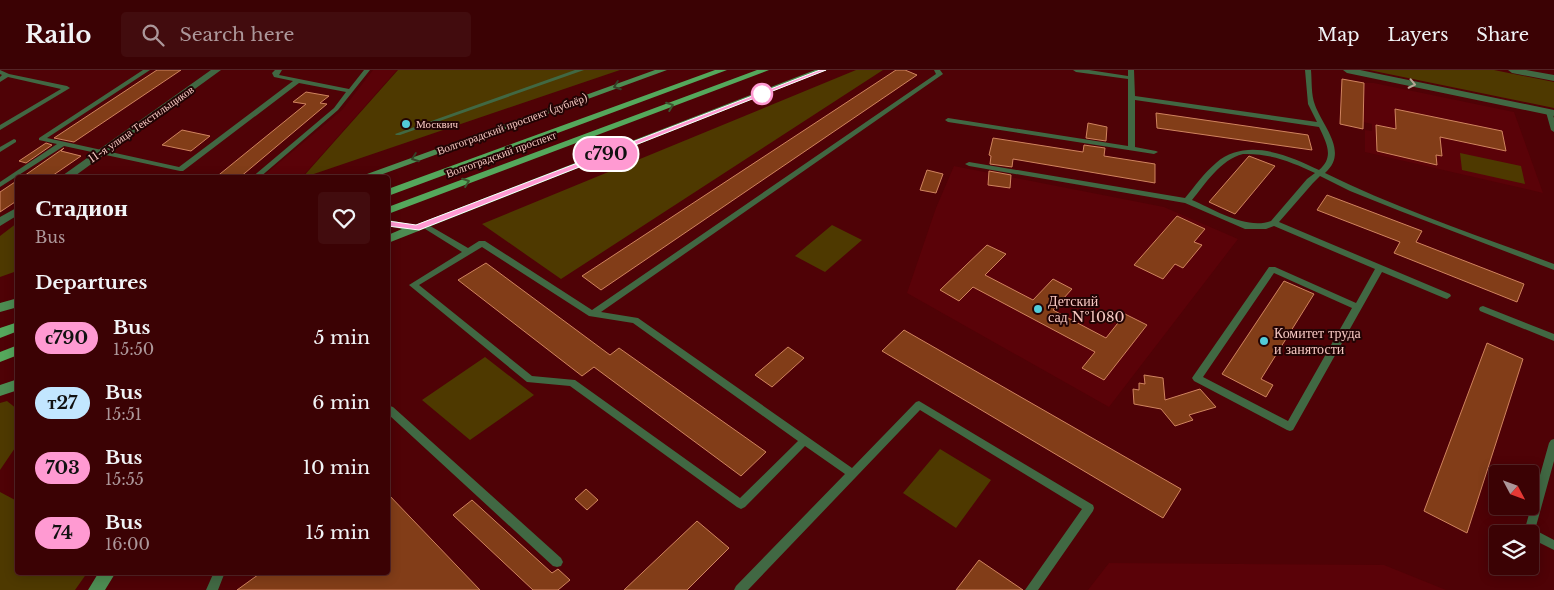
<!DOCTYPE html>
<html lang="en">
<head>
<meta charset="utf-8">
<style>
  body { margin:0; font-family:"Libre Baskerville",serif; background:#420c0e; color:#f1f3f6; height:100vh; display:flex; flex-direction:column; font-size:19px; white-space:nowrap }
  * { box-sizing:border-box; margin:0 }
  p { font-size:16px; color:#ac979a }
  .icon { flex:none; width:28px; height:28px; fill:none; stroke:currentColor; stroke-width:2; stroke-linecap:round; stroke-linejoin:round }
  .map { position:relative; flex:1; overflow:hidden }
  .details { position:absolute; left:15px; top:105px; width:375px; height:400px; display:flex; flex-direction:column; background:#3b0204; border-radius:5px; box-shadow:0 2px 12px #0003,0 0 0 1px #542426 }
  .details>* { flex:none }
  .badge { padding:0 10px; border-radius:16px; font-size:18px; line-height:32px }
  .needle { width:32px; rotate:131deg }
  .buttons { position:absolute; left:1489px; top:395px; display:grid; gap:10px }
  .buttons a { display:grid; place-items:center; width:50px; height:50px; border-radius:5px; background:#3b0204; box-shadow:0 2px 12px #0003,0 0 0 1px #542426; font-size:25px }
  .map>.badge { position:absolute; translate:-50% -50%; box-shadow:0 0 0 2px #fff }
  h2 { padding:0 20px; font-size:19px; line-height:45px }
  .round { display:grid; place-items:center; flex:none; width:52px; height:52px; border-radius:5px; background:#420c0e }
  .headline { display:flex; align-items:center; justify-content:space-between; height:85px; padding:0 20px }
  h1 { font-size:24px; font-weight:700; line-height:38px }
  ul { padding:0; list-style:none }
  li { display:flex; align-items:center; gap:15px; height:65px; padding:0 20px }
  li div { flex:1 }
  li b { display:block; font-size:19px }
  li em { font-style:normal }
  li .badge { min-width:55px; font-weight:700; text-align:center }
  header { display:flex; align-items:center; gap:30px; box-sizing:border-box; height:70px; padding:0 25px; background:#3b0204; border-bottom:1px solid #542426 }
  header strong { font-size:24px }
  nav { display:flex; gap:28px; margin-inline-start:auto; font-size:18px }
  .search { width:350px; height:45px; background:#420c0e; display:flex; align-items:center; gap:12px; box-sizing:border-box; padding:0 18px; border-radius:5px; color:#ac979a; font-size:19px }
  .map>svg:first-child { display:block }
</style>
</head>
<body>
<header>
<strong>Railo</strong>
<div class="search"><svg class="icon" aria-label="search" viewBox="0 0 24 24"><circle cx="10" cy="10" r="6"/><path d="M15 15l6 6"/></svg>Search here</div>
<nav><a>Map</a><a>Layers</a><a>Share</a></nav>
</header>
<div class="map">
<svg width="1554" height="520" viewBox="0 0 1554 520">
  <rect width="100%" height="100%" fill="#4f0206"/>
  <path fill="#5a0208" d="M373,0H397L302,107H262L342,40Z
    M1364,13H1374L1514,42L1543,123L1365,82V60L1372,61V54L1363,52Z
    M954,96L1164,137L1238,169L1109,337L907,223L936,138Z
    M1109,493L1384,495L1446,520H1088Z"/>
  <path fill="#4e3900" d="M398,0H620L302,108Z
    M856,0H883L561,209L482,154Z
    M1369,0H1494L1554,12V38Z
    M1460,83L1521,96L1525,114L1462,100Z
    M17,153V201L0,207V166Z
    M832,155L862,170L825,202L795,186Z
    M485,287L534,325L470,370L422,330Z
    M7,331L17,339V375L0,400V333Z
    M940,379L991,410L956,458L903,423Z
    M0,422L17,431L18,502L87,503L75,520H0Z"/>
  <path fill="#823d18" stroke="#d0845f" d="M157,0H181L74,72L54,68Z
    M896,0H905L917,5L601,220L582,206Z
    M1342,9L1364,13L1363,59L1340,54Z
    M306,22L329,26L320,33L327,34L239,108H215L306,34L293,32Z
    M1395,39L1502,61L1506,81L1440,67L1442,86L1436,85L1437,95L1377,81L1376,55L1396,59Z
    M1156,43L1308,65L1312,80L1157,58Z
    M1088,53L1107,57L1106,71L1086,68Z
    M182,60L210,66L191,81L162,75Z
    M993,68L1083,82L1084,75L1105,78L1104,86L1155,94V113L1013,89L1012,97L990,94L991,86L989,85Z
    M46,73L52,75L26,93L19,91Z
    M64,78L61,81L81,86L49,108H21Z
    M1249,86L1275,96L1235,144L1209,132Z
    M927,100L943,104L936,123L920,120Z
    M989,101L1011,105L1010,118L988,115Z
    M18,110V130L0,142V122Z
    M1327,125L1422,161L1416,172L1524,214L1517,232L1394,183L1400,172L1317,140Z
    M1177,146L1205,159L1194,172L1202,175L1183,198L1175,194L1163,209L1134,195Z
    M987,175L1006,184L985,205L1033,230L1053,209L1072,219L1053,240L1106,268L1125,244L1147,255L1104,310L1082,298L1095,282L973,217L959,231L940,220Z
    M486,193L610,285L619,278L766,382L741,406L594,297L582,306L458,210Z
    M1284,211L1314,224L1261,309L1273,315L1266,327L1222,304Z
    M904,260L1181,419L1163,448L882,281Z
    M1487,273L1523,289L1467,463L1424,441Z
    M788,277L804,288L772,317L755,305Z
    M1144,305L1163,308L1165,330L1200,319L1216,337L1189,345L1193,350L1175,356L1161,339L1134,334L1133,319L1139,320V313L1145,314Z
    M586,419L598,430L587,440L575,429Z
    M388,424L480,520H237L262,502H388Z
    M472,430L552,503L558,499L570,510L558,520H533L453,445Z
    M697,451L729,478L687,520H624Z
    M979,490L1023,520H956Z"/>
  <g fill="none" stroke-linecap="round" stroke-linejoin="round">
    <path fill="#416843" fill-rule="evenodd" d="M0,0L9,4L67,16L70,18L0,60V55L61,19L8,7L0,12V7L2,5L0,4Z
      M143,0H150L47,68L179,97L293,11L274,7L272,3L275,0H282L279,5L349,19L364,0H370L338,40L259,108H251L334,38L346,22L299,13L183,101H180L64,76L0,117V112L57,74L39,70V68Z
      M575,0H584L400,65H396L395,64Z
      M934,0H940L943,4L601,242L638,248L852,398L916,332L919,331L1093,435L1094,438L1093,441L1038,520H1025L1082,439L920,340L748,520H734L736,516L845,404L805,376L745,437L741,439L737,437L570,316L527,312L409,215L462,182L422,157L421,155L425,153L468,178L479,171H485L592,240L936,4ZM482,177L589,246L633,253L798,371L740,428L575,310L532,306L419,215Z
      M1073,0H1089L1128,6V0H1134L1135,26L1317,52L1308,34L1305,0H1311C1312,11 1311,25 1315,35C1323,57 1349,82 1325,103C1398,139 1477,165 1554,194V200L1400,141L1350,121L1320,106L1313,113L1279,152L1450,224L1451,226L1447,229L1444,228L1382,202L1293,360L1290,361L1287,360L1194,311L1192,308L1194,305L1269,197H1275L1356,233L1375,199L1274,156L1266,159H1245L1185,133L969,96L965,94L969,92L1185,128C1195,116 1204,103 1216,93C1246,67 1288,85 1319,100C1335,87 1326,72 1319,57L1135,30V77L1156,81L1158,82L1154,84L948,52L945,50L948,48L1128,76V9L1076,2ZM1243,84C1269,83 1292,92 1315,103L1307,109L1271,151C1247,160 1215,140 1192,130C1206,113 1220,90 1243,84ZM1274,203L1352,238L1288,351L1203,307Z
      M1549,40L1552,42L1554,48V62L1551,60L1546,42Z
      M14,69L16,70V72L0,82V77Z
      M1483,236L1554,264V271L1480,241L1479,239L1480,237Z
      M390,336L393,337L561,488L563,492L561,496L557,497L553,496L389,345L388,346V337Z
      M1554,369V391L1535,460L1554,470V480L1530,468V464H1524V462L1549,373L1551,370Z
      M214,502H225L218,520H206Z"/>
    <path fill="#416843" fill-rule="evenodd" d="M211,0H221L72,108H59Z
      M18,137V145L0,156V147Z"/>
    <path fill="#416843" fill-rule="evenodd" d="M1343,0H1360L1554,40V46L1347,3Z
      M1508,0H1526L1554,5V11L1512,3Z"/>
    <path fill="#4d8c52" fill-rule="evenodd" d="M655,0H667L372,108H356Z
      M815,0H827L388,173V165L402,159L388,156V150L415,155Z
      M18,228V237L0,242V233Z
      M18,309V320L0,326V315Z
      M99,502H116L105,520H88Z"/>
    <path fill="#55a85c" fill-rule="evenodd" d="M715,0H727L388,126V119Z
      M757,0H769L388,144V137Z
      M18,252V261L0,268V258Z
      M18,275V285L0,292V282Z"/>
  </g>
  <defs><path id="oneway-chevron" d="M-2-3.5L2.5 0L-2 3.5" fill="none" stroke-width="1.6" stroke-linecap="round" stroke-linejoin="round" transform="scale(1.25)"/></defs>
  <use stroke="#b7a696" href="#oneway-chevron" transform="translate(1412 14) rotate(12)"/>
  <g stroke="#354127">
    <use href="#oneway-chevron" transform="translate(617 16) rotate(160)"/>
    <use href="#oneway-chevron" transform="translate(415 88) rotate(160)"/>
  </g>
  <g stroke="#3c5630">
    <use href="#oneway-chevron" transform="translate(670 36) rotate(-21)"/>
    <use href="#oneway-chevron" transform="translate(466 112) rotate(-20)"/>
  </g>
  <path fill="#ff9ad2" stroke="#fff" d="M820,0H826L419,160L388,156L383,153L388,151L416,155Z"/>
  <circle fill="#fff" stroke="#ff9ad2" stroke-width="2.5" cx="762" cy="24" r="10"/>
  <g fill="#52cbd9" stroke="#220404" stroke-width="2">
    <circle cx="406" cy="54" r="5"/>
    <circle cx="1038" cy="239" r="5"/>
    <circle cx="1264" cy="271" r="5"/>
  </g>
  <g text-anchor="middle" stroke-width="4" stroke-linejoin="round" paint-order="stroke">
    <g font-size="11" fill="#f6c8c2" stroke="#220404">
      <text transform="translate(141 54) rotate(-35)" y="4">11-я улица Текстильщиков</text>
      <text transform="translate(512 54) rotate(-20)" y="4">Волгоградский проспект (дублёр)</text>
      <text transform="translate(501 84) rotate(-20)" y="4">Волгоградский проспект</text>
    </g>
    <g font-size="11" fill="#f6c8c2" stroke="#220404" text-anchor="start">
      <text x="416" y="58">Москвич</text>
    </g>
    <g font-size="14" fill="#f6c8c2" stroke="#220404" text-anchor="start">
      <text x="1048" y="236">Детский<tspan x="1048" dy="16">сад №1080</tspan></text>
      <text x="1274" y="268">Комитет труда<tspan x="1274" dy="16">и занятости</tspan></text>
    </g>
  </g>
</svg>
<div class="buttons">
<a><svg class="needle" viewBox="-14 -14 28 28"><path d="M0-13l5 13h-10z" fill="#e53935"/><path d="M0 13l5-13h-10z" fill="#ac979a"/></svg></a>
<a><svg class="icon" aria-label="layers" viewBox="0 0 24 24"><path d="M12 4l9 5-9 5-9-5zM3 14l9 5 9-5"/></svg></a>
</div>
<b class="badge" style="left:606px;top:84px;background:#ff9ad2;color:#111">с790</b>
<section class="details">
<div class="headline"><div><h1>Стадион</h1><p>Bus</p></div><a class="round"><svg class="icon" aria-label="heart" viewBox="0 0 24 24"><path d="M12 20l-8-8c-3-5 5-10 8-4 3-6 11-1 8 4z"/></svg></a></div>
<h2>Departures</h2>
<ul>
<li><span class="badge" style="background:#ff9ad2;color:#111">с790</span><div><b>Bus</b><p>15:50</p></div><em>5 min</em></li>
<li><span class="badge" style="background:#c2e6ff;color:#111">т27</span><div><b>Bus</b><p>15:51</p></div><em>6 min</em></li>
<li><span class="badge" style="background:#ff9ad2;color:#111">703</span><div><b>Bus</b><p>15:55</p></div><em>10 min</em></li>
<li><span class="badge" style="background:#ff9ad2;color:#111">74</span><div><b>Bus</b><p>16:00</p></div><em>15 min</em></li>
</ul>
</section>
</div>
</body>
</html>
